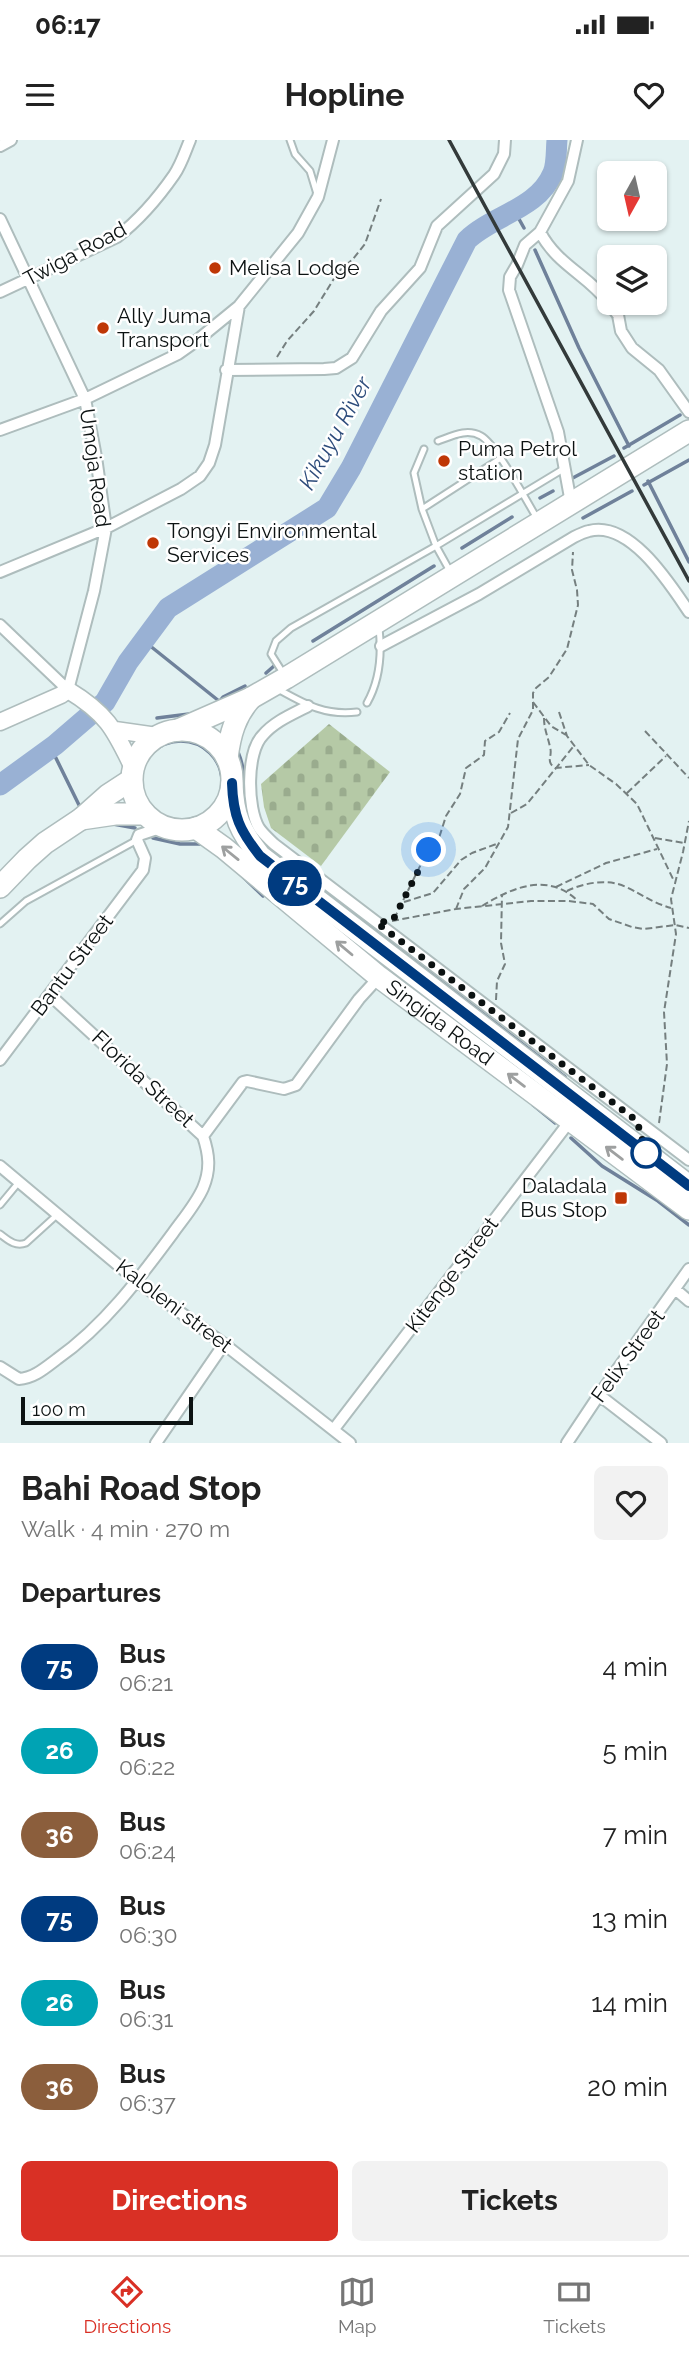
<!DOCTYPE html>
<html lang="en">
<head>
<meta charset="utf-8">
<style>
  body { margin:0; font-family:Raleway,sans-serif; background:#f2f2f2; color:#222; height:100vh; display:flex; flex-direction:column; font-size:26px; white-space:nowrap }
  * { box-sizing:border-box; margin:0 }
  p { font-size:23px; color:#767676 }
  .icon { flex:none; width:38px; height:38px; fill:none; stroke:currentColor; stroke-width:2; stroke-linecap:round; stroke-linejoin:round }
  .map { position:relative; height:1303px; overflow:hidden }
  .drawer { display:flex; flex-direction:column; background:#fff; flex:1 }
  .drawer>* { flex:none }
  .badge { padding:0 14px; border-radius:23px; font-size:24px; line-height:46px }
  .needle { width:46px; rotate:188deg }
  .fabs { position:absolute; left:597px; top:21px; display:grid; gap:14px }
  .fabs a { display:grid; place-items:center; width:70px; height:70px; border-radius:10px; background:#fff; box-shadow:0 2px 5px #0004; font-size:35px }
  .scale { position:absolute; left:21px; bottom:18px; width:172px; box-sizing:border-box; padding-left:7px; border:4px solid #0c1212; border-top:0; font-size:19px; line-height:24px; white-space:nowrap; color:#0c1212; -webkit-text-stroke:5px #fff; paint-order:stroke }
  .you { position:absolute; width:35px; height:35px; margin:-18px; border:5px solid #fff; border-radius:50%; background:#1a73e8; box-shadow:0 0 0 10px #1a73e833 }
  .map>.badge { position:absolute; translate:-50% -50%; box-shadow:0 0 0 4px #fff }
  h2 { padding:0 21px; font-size:26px; line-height:63px }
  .round { display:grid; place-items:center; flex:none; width:74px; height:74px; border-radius:10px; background:#f2f2f2 }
  .head { display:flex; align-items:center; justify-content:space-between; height:119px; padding:0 21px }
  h1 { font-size:33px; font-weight:700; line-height:52px }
  .action { display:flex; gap:14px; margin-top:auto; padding:14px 21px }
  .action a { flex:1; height:80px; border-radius:10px; background:#d93025; color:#fff; font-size:28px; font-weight:700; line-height:80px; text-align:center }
  .action a+a { background:#f2f2f2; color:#222 }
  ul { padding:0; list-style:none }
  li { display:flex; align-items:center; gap:21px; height:84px; padding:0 21px }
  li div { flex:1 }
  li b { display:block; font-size:26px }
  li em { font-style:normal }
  li .badge { min-width:77px; font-weight:700; text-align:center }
  .status { display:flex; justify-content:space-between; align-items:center; height:49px; padding:0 35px; background:#fff; direction:ltr }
  .status svg { height:19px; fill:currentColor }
  header { display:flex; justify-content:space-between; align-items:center; height:91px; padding:0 21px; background:#fff; font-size:32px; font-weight:700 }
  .tabs { display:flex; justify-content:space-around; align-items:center; height:98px; border-top:2px solid #e0e0e0; background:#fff; font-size:19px; color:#767676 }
  .tabs a { display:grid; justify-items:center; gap:4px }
  .tabs .selected { color:#d93025 }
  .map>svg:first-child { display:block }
</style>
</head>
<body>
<div class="status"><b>06:17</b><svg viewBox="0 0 49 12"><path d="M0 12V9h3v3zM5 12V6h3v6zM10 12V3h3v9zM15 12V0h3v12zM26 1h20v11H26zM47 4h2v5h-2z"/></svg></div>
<header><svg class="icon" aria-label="menu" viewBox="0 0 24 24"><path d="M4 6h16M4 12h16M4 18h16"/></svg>Hopline<svg class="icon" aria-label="heart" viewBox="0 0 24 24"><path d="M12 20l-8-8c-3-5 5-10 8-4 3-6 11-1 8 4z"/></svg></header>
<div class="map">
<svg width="689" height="1303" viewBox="0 0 689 1303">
  <defs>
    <pattern id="cemetery-stones" width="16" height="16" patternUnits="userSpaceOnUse" patternTransform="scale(1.75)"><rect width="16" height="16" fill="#b5c9a6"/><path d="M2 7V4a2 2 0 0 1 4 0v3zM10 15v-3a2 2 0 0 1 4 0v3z" fill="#9aac8e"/></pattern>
  </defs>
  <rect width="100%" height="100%" fill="#e3f2f2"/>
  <path fill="url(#cemetery-stones)" d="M329,584L390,632L321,726L271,688L264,667L261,644Z"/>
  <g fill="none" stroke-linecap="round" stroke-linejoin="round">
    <path stroke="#6f819a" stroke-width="3.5" d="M514,70L524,88
      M535,110L579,208L629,306
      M624,308L680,275
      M569,340L614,316
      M648,341L689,422
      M644,345L689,320
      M540,358L553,351
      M583,378L632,351
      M462,408L512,377
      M144,501L219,561
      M313,501L434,426
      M266,533L274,526
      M219,562L223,557L245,546
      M157,578L189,574
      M140 642a41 41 0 1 1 82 0a41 41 0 1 1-82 0Z
      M51,608L79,665
      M238,612C252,646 236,665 262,701L565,937
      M113,684L135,688
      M153,698L180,704H205
      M239,733L263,756
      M533,965L555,983
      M571,998L602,1026L658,1061L689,1085"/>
    <path stroke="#99b1d4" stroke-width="21" d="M0,645L55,605L105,562L128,522L168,468L327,368L351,328L467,100C493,75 538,69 553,33C557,24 556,10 557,0"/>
    <defs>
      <path id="lane" d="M290,0L295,14L310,31L317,54
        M438,301C452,296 467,288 481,296C497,305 527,362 538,380
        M424,309L414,333L422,369L436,406L451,433
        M422,369L501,318
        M283,533L271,514L276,501L291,488L436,406L565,328
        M278,549C305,564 325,576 357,572
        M367,563C380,540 382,514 379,488
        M0,784L26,761L137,700
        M0,1065L19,1042
        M0,1094C8,1100 15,1107 26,1103L58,1074"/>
      <path id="street" d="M0,6L11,0
        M0,79L85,259L96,317L106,388L94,451L68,550L0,485
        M540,92C557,125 588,135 609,163
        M0,152L117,97C139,80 158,58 174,35C181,25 185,12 190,0
        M609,163L618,175L621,191L632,208L659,230L689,272
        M226,230L324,229L336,228L352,218L381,171L420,128L437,86L494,34L504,14L505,0
        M0,290L85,259L178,214L195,202L239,166L298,93L318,57L333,0
        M571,363L558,292L509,150L510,137L517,125L525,105L540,92L568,41L577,0
        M0,432L106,388L181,349L200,336L209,323L215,305L239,166
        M381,506L479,454L574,397C578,395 584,392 589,391C630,380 670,444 689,472
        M308,566C293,574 275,581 263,595C246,612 247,668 259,688C263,694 269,699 274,704L689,1020
        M0,920L143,730L145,718L137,700L139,695L163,687
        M203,996L243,942L247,941L284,949L296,945L359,859L379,837
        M0,1026L137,1141L224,1204L350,1303
        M675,1149L689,1161
        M0,1227L19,1239C34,1238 45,1228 57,1219C104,1186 139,1139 173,1093C183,1079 196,1064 203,1048C211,1029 209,1014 203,996L50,855
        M599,1255L661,1303
        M334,1289L573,977
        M156,1303L224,1204
        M567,1303L599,1255L689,1129"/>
      <path id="secondary" d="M0,582L61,555L68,550C106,573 114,588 133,628
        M115,590L157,596"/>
      <g id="highway">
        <circle cx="182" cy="640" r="50"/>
        <path d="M178,590L251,558L286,538L689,291"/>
        <path d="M227,618C230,594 235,576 251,558"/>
        <path d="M232,643C233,676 240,691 260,716L689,1046"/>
        <path d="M81,679L115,674H145"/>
        <path id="s1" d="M196,688L224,708L379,837L689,1069"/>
        <path d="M0,747L27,719L45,703L81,679L108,655L131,640"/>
      </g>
    </defs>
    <use href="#lane" stroke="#aebdbd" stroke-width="9"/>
    <use href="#street" stroke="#aebdbd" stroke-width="14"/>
    <use href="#secondary" stroke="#aebdbd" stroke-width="19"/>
    <use href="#highway" stroke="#aebdbd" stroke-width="24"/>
    <path stroke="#757f7f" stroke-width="2" stroke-dasharray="7 3.5" stroke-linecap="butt" d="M277,217L287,201L314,171L338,132L353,119L365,104L381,59
      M533,562L551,586L566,595
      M559,572L567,596L589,625L616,644L637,664L674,741
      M544,578C544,589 548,597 550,607C553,617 545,621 555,628L589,625
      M645,591L689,638
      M627,653L666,616
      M511,673L527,664L573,607
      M655,698L684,703
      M556,747L606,723L657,709
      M567,751C583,743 608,738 626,747C643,755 651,762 671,768
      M404,762L433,753L461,720L472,713L499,703
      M482,766C513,747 548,732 578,761
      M456,769L464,749L485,728L508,687L518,599L533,570V553L536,548L549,537L567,509L578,465L577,450L572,430L573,412
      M394,779L423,720L439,698L446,676L460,654L466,628L484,615L485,601L499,592L510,573
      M392,781L456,769L531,761H568L593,764L609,779L632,787L644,789L675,785L689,788
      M496,860L497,841L505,824L501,803L502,754
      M659,983L667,924L664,872L676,794L671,759L683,712L689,681"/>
    <use href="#lane" stroke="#fff" stroke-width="5"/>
    <use href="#street" stroke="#fff" stroke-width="10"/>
    <use href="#secondary" stroke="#fff" stroke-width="16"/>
    <use href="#highway" stroke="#fff" stroke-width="21"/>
    <path stroke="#333a3a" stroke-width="3.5" d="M449,0L689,441"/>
  </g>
  <defs><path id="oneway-shaft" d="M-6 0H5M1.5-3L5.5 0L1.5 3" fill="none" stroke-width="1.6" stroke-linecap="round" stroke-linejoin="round" transform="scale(1.75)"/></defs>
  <g stroke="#9ea0a0">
    <use href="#oneway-shaft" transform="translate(230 713) rotate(-141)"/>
    <use href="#oneway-shaft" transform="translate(344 808) rotate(-140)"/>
    <use href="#oneway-shaft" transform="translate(516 940) rotate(-143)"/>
    <use href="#oneway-shaft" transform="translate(614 1013) rotate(-143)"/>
  </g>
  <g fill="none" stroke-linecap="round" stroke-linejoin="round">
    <defs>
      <path id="line" d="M232,643C233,676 240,691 260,716L689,1046"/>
    </defs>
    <use href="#line" stroke="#fff" stroke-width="16"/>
    <use href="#line" stroke="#003b80" stroke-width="10"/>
    <path stroke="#0c1212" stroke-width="7" stroke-dasharray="0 12.6" d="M429,710L393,780L377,783L637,981L646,1013"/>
  </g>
  <g fill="#bf3706" stroke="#fff" stroke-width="2.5">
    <circle cx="215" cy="128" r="7"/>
    <circle cx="103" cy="188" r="7"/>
    <circle cx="444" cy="321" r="7"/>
    <circle cx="153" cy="403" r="7"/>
    <rect x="614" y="1051" width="14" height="14" rx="3.5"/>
  </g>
  <circle fill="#fff" stroke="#003b80" stroke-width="3.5" cx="646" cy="1013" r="14"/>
  <g text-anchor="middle" stroke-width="5" stroke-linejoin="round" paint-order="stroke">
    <g font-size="21" fill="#0c1212" stroke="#fff">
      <text transform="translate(75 114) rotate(-28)" y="7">Twiga Road</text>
      <text transform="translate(95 328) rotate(82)" y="7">Umoja Road</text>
      <text transform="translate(72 825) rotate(-53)" y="7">Bantu Street</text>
      <text dy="7" stroke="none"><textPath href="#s1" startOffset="312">Singida Road</textPath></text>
      <text transform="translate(143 939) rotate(43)" y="7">Florida Street</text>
      <text transform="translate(452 1135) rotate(-53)" y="7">Kitenge Street</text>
      <text transform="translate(174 1166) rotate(37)" y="7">Kaloleni street</text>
      <text transform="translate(628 1216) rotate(-54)" y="7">Felix Street</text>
    </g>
    <g font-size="21" fill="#0c1212" stroke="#fff" text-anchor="start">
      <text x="229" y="135">Melisa Lodge</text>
      <text x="117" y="183">Ally Juma<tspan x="117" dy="24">Transport</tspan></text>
      <text x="458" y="316">Puma Petrol<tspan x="458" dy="24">station</tspan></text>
      <text x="167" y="398">Tongyi Environmental<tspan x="167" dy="24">Services</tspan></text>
      <text x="607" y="1053" text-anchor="end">Daladala<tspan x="607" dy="24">Bus Stop</tspan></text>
    </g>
    <g font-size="23" font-style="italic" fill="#2d4c7b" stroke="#fff">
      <text transform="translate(335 293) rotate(-61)" y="8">Kikuyu River</text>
    </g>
  </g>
</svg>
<div class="fabs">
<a><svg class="needle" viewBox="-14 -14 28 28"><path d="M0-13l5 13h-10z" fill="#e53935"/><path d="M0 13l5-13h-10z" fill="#767676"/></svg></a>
<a><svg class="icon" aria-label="layers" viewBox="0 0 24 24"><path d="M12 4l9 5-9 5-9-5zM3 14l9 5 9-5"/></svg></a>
</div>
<div class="scale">100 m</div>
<div class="you" style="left:429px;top:710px"></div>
<b class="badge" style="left:295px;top:743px;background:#003b80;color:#fff">75</b>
</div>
<section class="drawer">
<div class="head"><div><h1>Bahi Road Stop</h1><p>Walk · 4 min · 270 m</p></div><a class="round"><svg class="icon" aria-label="heart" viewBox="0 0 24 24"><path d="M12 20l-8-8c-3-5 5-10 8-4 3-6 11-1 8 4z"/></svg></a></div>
<h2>Departures</h2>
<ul>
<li><span class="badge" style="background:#003b80;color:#fff">75</span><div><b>Bus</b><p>06:21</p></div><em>4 min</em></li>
<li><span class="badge" style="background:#00a3b4;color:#fff">26</span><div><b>Bus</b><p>06:22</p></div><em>5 min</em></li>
<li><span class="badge" style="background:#8b5e3c;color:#fff">36</span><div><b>Bus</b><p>06:24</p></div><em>7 min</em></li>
<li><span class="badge" style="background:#003b80;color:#fff">75</span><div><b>Bus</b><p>06:30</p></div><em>13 min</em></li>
<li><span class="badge" style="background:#00a3b4;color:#fff">26</span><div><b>Bus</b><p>06:31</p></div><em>14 min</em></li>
<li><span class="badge" style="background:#8b5e3c;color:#fff">36</span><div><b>Bus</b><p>06:37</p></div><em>20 min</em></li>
</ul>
<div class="action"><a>Directions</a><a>Tickets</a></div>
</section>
<nav class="tabs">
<a class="selected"><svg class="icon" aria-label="directions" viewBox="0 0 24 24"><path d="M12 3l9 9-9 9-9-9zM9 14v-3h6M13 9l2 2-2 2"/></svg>Directions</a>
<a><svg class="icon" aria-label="map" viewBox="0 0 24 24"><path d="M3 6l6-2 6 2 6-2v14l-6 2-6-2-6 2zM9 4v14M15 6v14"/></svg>Map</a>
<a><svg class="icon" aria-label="tickets" viewBox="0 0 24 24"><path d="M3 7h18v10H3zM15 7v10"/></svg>Tickets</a>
</nav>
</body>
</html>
